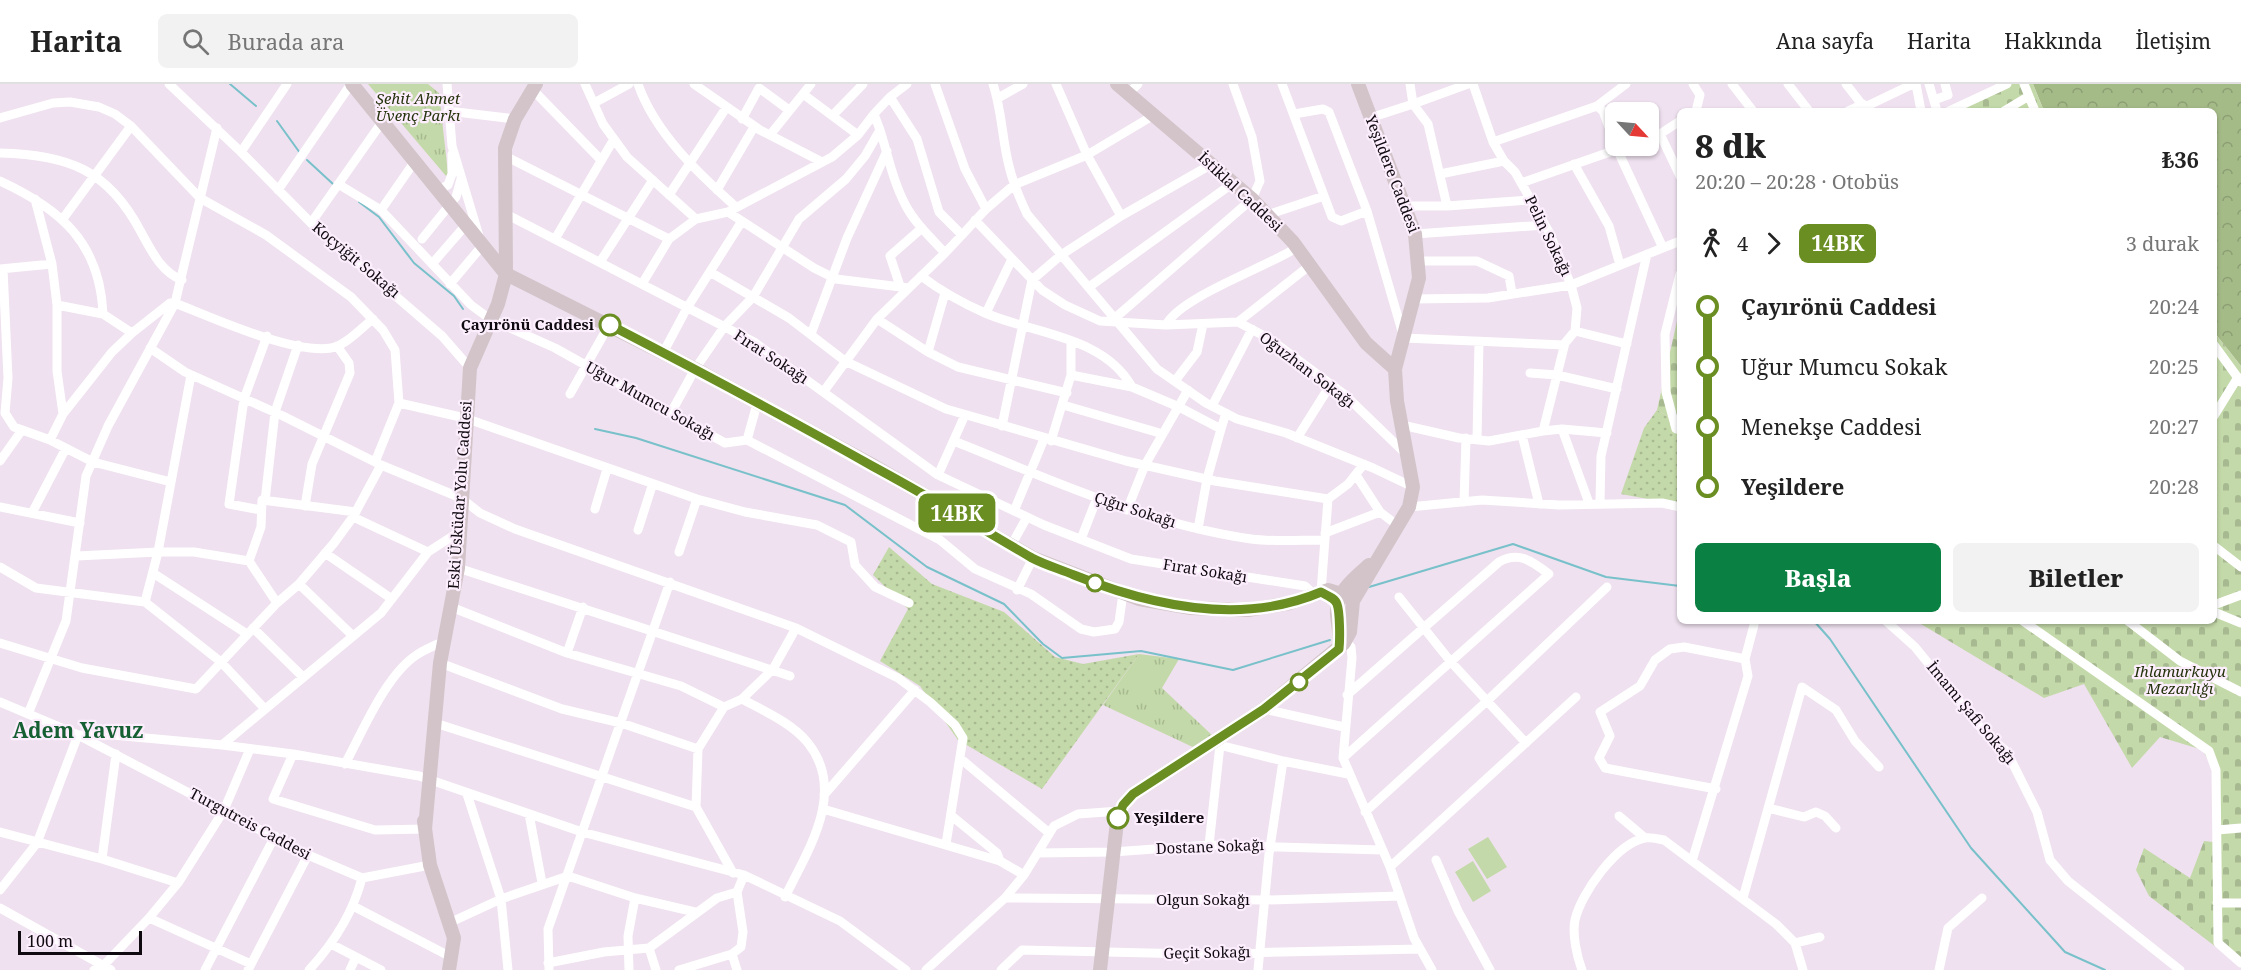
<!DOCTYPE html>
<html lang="tr">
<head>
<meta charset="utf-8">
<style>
  body { margin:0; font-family:"Noto Serif",serif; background:#f2f2f2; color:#222; height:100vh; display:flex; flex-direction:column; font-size:22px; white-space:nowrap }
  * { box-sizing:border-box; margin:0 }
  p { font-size:20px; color:#767676 }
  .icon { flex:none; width:33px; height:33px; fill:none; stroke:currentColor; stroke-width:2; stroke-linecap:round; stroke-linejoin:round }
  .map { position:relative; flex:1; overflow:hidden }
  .details { position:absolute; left:1677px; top:24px; width:540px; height:516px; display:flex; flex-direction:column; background:#fff; border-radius:9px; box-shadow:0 2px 4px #0004 }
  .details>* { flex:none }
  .badge { padding:0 12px; border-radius:9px; font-size:21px; line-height:39px }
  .needle { width:39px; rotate:116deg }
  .controls { position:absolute; left:1605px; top:18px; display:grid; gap:12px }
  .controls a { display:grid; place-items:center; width:54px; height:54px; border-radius:9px; background:#fff; box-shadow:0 2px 4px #0004; font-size:30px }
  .scale { position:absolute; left:18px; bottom:15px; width:124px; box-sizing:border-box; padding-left:6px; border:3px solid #0f0a0f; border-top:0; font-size:16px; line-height:21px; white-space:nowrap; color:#0f0a0f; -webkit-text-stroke:4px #fceefd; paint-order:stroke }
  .map>.badge { position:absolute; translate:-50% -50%; box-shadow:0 0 0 3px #fff }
  .legs { display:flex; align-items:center; gap:9px; height:66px; padding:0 18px; font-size:20px }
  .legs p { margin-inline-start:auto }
  .head { display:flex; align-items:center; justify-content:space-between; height:102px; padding:0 18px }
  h1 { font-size:33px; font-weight:800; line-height:45px }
  .action { display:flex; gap:12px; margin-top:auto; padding:12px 18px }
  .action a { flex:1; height:69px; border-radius:9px; background:#0b8043; color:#fff; font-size:24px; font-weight:800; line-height:69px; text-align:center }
  .action a+a { background:#f2f2f2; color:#222 }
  ul { padding:0 18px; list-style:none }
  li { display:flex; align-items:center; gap:21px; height:60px; font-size:22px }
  li i { display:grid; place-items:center; width:9px; height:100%; margin:0 8px; background:currentColor }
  li i::after { content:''; width:15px; height:15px; margin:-8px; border:4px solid; border-radius:50%; background:#fff }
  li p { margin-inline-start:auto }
  li:first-child i { background:linear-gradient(#0000 50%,currentColor 0) }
  li:last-child i { background:linear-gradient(currentColor 50%,#0000 0) }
  header { display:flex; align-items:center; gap:36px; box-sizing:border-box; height:84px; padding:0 30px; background:#fff; border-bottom:2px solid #e0e0e0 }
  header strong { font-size:28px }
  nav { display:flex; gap:33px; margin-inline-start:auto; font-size:21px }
  .search { width:420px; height:54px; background:#f2f2f2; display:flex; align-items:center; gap:15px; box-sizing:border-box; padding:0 21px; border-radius:9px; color:#767676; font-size:22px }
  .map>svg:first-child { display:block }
</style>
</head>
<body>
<header>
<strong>Harita</strong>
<div class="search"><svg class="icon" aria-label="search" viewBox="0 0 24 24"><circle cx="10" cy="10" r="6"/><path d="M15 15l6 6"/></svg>Burada ara</div>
<nav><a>Ana sayfa</a><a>Harita</a><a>Hakkında</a><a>İletişim</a></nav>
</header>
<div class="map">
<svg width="2241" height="886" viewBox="0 0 2241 886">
  <defs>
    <pattern id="grass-dots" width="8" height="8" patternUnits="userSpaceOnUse" patternTransform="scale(1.5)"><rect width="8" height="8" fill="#c4d9a9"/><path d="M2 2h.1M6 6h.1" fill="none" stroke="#a7b990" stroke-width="1.8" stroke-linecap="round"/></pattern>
    <pattern id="forest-crowns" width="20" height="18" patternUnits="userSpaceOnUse" patternTransform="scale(1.5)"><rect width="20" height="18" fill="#a4ba87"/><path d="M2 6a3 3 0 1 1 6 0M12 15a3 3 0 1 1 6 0" fill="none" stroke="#8c9f73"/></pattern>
    <pattern id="cemetery-stones" width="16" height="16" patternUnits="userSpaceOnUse" patternTransform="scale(1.5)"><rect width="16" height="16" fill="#c4d9a9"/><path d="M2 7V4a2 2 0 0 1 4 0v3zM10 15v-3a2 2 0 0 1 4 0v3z" fill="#a7b990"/></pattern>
    <pattern id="park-tufts" width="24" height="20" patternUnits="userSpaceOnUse" patternTransform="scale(1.5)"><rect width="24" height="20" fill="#c4d9a9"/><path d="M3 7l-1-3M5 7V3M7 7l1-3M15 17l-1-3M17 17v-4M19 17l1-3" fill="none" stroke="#a7b990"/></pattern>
  </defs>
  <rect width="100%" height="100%" fill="#efe1ef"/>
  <path fill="url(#grass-dots)" d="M1657,326L1680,340V421L1621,410L1644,344Z
    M889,463L932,500L1004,528L1055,573L1083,580L1139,570L1042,705L958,656L920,602L880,577L908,525L873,491Z"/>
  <path fill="url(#forest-crowns)" d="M2033,0H2241V282L2214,248V27H2044Z"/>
  <path fill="url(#cemetery-stones)" d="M1999,0H2033L2044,27H1952Z
    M1680,224V340L1657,326Z
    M2214,248L2241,282V882L2149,812L2136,786L2144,764L2190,794L2204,757L2213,758L2212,684L2203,666L2160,653L2132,684L2084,600L2044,614L1916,537H2214Z"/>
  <path fill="url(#park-tufts)" d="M368,0H428L439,9L448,89L446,92Z
    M1139,570L1179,575L1162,604L1214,653L1197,665L1103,621Z"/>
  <path fill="#c4d9a9" d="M399,0H415L430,19L408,37L386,11Z
    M1142,577L1163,592L1146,617L1125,602Z
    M1488,753L1507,783L1487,795L1468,765Z
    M1473,777L1491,807L1473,818L1455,788Z"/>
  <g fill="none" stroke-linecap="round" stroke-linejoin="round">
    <path stroke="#78c1ca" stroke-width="2" d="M230,0L256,22
      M277,37L300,69
      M307,76L333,100
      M359,118L379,133L414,179L454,212L463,225
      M595,345L636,354L845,421L927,483L1004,520L1043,560L1062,574L1141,567L1233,586L1330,556
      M1369,503L1513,460L1606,493L1680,502
      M1814,537L1830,555L1971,764L2065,868L2105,886"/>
    <path stroke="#fff" stroke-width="9" d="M169,0L241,68
      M287,0L241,68L311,139L442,252L470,284
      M447,0L452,62L482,162L450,200
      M638,0C655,49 698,89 736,123
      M694,0L760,46L822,78
      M993,0C1002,27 1002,55 1009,82C1013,100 1020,115 1027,130L1157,285L1206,319L1237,335L1286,349L1373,384L1413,403
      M1282,0L1332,133L1341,137L1367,127
      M1410,0L1413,20L1468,0
      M1473,0L1493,58L1504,77L1515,88L1549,148L1571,201L1680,157
      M1693,0L1700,11L1696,27
      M1732,0L1753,27
      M1788,0L1809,27
      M1846,0L1867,27
      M1916,0L1921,27
      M1929,0L1937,27
      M2024,0L2035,27
      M533,6L601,76
      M803,10L858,51
      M1128,10L1138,0
      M890,13L907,0
      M998,14L1023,0
      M1934,16L1948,11L1945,0
      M594,19L629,0
      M1597,22L1603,27L1617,65L1663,164
      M1865,23L1913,0
      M448,27L515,35
      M1848,27L1863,20
      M1949,27L2007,0
      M2004,27L2029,12
      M1294,30L1323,25L1329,28L1367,127L1404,254L1564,261
      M833,31L863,0
      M0,34L53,19L70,18L99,23L115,30L131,42L200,114L266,151L351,213L383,246L395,266L399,319L375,378
      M1370,34L1413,20L1428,40L1447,122
      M742,35L759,4L789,26
      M880,46C888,71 893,98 906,122C915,139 931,154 945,169L962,151
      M1660,50L1680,37
      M770,51L811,0
      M1648,54L1660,50L1680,92
      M1493,58L1597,22L1626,0
      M0,69C68,71 108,85 141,148C151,166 161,188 182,196
      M505,72L669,155L696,135L627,73L603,40L585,0
      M1574,80L1609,142L1620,181
      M1440,90L1504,77
      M0,97C61,125 100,159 103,230L57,221V287L63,330L50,356L93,378L171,398
      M1521,99L1627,62
      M338,100L381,126L471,221L490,235L555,264L725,359L747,356L940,456L975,485L1031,510L1081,545L1094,548L1115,545L1119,538L1123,509
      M435,103L440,105L448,101L452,90V70
      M278,106L351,0
      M717,106L754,43
      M669,111L726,24
      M35,115L52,180L57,221
      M1406,122H1447L1531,116
      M986,125L1014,101L1087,71L1154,31
      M381,126L415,77
      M728,128L832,73L858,51L874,30
      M504,129L754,258L938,391L1044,441L1131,475L1305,502L1315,511
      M1267,131L1324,112
      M1121,132L1212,80
      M696,135L728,128L814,184L836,195L909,204
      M62,136L131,42
      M975,136L1042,206L1065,221L1100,237L1166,241L1238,238L1270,255L1344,310L1406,370
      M311,139L382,38
      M1415,150L1545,141
      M422,155L456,113L461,95
      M555,155L614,55
      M1419,177H1477L1509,192L1512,209
      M600,178L653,96
      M432,180L465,142
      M0,185L52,180
      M3,185L8,294L5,329L14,343L50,356
      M710,188L789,234L845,277L946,325L1126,377L1215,397L1328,415L1321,508
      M1680,190L1665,250L1666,308L1676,345L1680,346
      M921,192C941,207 962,219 985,229C1034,250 1104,252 1132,303L1071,291L1051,357
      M642,200L669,155
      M900,202L890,172L922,144
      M1089,203L1233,99
      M1414,215L1488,214L1571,201L1577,224L1575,247L1565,259L1543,347L1562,345L1589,419
      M986,229L1012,175
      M103,230L132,249L170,219H175C213,234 292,270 331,264C345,262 361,244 373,235
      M1115,234L1252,115L1260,97L1252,53L1233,0
      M877,235L928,268L958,283L1067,309
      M1238,238L1309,182
      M1166,241C1180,213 1267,183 1296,164
      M1575,247L1627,260
      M811,250L847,154L887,67
      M2214,261L2241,298
      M150,264L185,288L283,332L381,381L461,414L480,429L515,445L796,544L898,594L930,618L955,641L963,654L946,760
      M928,268L945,209
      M663,269L687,224L742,137
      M1530,289L1557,291L1617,305
      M1071,291V258
      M1175,297L1197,268L1203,240
      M1132,303L1179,323L1221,345L1226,329
      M824,307L877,235L945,169
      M570,310L609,241
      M399,319L465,334L697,415L745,428L817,441L851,458L855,481L875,503L909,519
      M1063,321L1163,350
      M1212,322L1252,245
      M672,327L695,285L724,243L753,213L799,135L846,95L865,72L880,46L874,30L890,13L917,55L939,128L962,151L986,125L965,85L935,0
      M63,330L112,268L132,249
      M2214,332L2238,293
      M1402,341L1459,354L1489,357L1543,347
      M1002,342L1032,196L1061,171L1121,132L1087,71L1056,0
      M1562,345L1607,349
      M1522,351L1539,420
      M1297,354L1331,300
      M1477,355L1479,258
      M747,356L757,320
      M954,357C1051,396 1147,440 1251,455C1275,458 1300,456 1324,456
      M0,377L22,346
      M938,391L965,331
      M1356,391L1380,428
      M1328,415L1348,400L1364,380
      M265,417L275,328L298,261
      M1464,418L1466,354
      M1600,418L1601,372L1647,170
      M305,422L312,380L350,289L349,279L337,262
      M0,423L80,439
      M1409,423L1482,416L1559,421L1662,419L1680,423
      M595,425L607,385
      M261,426L229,420L244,315L267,252
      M1127,426L1145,381L1188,306
      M1014,427L1044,355
      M32,429L66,364
      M353,433L428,468
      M1198,445L1207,395L1221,345
      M638,446L652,402
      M1325,449L1380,428L1397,441
      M1081,455L1097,414
      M1012,460L1027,433
      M2214,462L2241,483
      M679,468L697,415
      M325,469L392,515
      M77,472L158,468L191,291
      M0,483L36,504L145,518L221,578L265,625
      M458,484L790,592
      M153,489L247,550
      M299,500L353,552
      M1017,506L1033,474
      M1399,513L1451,578L1487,617L1607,503
      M145,518L158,468H194L249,477
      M277,519L249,477L261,443L262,416L356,428
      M2214,521L2241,511
      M451,523L567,569L681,602L724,623
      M2214,528L2241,539
      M1886,537L1915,563L1985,649L2007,668L2037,728L2050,776L2068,797L2180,886
      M2023,537L2209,667L2216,686L2218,859L2241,879
      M2128,537L2180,577L2241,608
      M253,544L303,593
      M1342,554L1351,563L1352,574L1343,674L1390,783L1414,854L1432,886
      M0,559L82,584L196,605L277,519L299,500L334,459L353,433L381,381
      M567,569L583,523
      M440,579L562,625L621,639L698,665
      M742,615C764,627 792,639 808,659C847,708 808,766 785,813
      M0,618L78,651H113L222,661L293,670L419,692L582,748L744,791L840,837L906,886
      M1264,625L1344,643
      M28,630L66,537L86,392L108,342L175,219L217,44
      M435,639L696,723
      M1215,660L1283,677
      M222,661L381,529L428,468L459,448
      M293,670L273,715L375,746L425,745
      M1343,674L1549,490C1532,477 1519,467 1499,478L1347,611
      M961,675L1048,748
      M345,680C363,647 386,590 418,570C426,565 436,561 444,557
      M1716,705L1605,684L1599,674L1610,652L1600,628L1640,602L1655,576L1670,565L1684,563L1745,575
      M467,710L501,815L508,886
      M824,711L915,606
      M1768,724L1804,733L1816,728L1825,732L1836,744
      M823,725L1000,777
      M1365,728L1487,617L1526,659
      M529,730L542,799
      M1619,732L1645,754
      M953,733L997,769L1000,777L1024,791
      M2217,746L2241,744
      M0,748L102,775L178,799L149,834L104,881L94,886
      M1209,761L1220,661
      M1038,769L1113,768L1209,761L1382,766
      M102,775L116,670
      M1436,776L1458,827L1490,886
      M1692,777L1748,592L1745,575L1754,541
      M1390,783L1576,613
      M733,789L696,723L698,665L724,623L742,615L773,585L796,544
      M178,799L224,726L250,665
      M0,806L37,759L78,651L308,771L362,794L430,781
      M1005,814L1267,816L1400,812
      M1743,814L1802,603L1836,626L1855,657L1879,683
      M2217,819H2241
      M353,822L451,873
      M0,824L111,886
      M149,834L251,880
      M449,839L501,815L568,792L635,814L695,828
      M1795,859L1820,853
      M331,860L381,886
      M732,870L741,863L743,848L737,808
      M548,879L604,868L649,864
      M205,886L275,752
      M248,886L308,771
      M309,886C333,860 353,829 362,794
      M350,886L356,873
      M549,886L548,845L670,498
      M629,886L628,852L635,814
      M656,886L649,864L717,814L737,808L744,791
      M679,886L732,870L737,886
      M926,886L1005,814L1024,791L1054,742L1078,730L1120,727
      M1001,886L1022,866L1192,870L1420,865
      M1258,886L1269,770L1283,677L1348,690
      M1582,886C1577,873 1572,850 1575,836C1581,809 1617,759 1645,754C1651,753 1658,755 1664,756L1776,840L1795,859L1803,886
      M1939,886L1948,844L1982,814"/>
    <path stroke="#d2c4c8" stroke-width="14" d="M352,0L506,190L695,285L874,382L1033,474L1139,515L1191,524L1248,526L1290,519L1328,506L1348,512L1353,517
      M1117,0L1252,115L1293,158L1366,259L1395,285
      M1339,565C1341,552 1338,543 1337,531C1335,509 1353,495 1369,481
      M424,737L430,781L454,854L449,886
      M425,745L440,579L458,484L470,284L498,220L506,190L505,64L515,35L536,0
      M1100,886L1117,738L1123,721L1133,710L1264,625L1344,559L1350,548L1353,517L1409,423L1413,403L1397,317L1395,285L1419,194L1415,150L1358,0"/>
  </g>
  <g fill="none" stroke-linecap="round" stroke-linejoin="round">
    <defs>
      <path id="line-1" d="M610,241C699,287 787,334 874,383C928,412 979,443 1032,474C1045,481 1060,485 1074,491C1151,522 1241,542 1321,508C1326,511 1335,514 1337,520C1340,528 1340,556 1339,565L1264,625L1133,710L1123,721L1118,734"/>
    </defs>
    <use href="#line-1" stroke="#fff" stroke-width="14"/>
    <use href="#line-1" stroke="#6b8e23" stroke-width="9"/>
  </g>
  <g fill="#fff" stroke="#6b8e23" stroke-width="3">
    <circle cx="610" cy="241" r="10"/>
    <circle cx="1095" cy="499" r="8"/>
    <circle cx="1299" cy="598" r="8"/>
    <circle cx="1118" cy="734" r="10"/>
  </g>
  <g text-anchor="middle" stroke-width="4.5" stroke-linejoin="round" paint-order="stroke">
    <g font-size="15" font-style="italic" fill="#25330d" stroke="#fceefd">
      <text x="418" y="20">Şehit Ahmet<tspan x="418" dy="17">Üvenç Parkı</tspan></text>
      <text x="2180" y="593">Ihlamurkuyu<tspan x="2180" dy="17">Mezarlığı</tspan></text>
    </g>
    <g font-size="15" fill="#0f0a0f" stroke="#fceefd">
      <text transform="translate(1392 90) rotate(69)" y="5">Yeşildere Caddesi</text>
      <text transform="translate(1240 108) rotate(43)" y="5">İstiklal Caddesi</text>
      <text transform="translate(1548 152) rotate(64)" y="5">Pelin Sokağı</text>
      <text transform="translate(356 176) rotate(40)" y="5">Koçyiğit Sokağı</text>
      <text transform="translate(771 273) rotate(33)" y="5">Fırat Sokağı</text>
      <text transform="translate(1307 286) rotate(37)" y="5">Oğuzhan Sokağı</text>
      <text transform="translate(650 317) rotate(29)" y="5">Uğur Mumcu Sokağı</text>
      <text transform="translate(460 411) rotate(-86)" y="5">Eski Üsküdar Yolu Caddesi</text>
      <text transform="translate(1135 426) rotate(18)" y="5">Çığır Sokağı</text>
      <text transform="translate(1205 487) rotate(9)" y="5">Fırat Sokağı</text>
      <text transform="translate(1971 629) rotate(50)" y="5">İmamı Şafi Sokağı</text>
      <text transform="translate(250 740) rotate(28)" y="5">Turgutreis Caddesi</text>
      <text transform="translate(1210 763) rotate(-2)" y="5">Dostane Sokağı</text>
      <text x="1203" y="821">Olgun Sokağı</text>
      <text transform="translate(1207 869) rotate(-1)" y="5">Geçit Sokağı</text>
    </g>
    <g font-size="15" font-weight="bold" fill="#0f0a0f" stroke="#fceefd" text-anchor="end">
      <text x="594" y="246">Çayırönü Caddesi</text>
      <text x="1134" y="739" text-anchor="start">Yeşildere</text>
    </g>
    <g font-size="21" font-weight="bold" fill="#165f33" stroke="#fceefd">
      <text x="78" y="654">Adem Yavuz</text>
    </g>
  </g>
</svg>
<div class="controls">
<a><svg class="needle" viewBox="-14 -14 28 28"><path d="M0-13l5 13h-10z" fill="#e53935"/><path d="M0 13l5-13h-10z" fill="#767676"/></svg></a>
</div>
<div class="scale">100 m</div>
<b class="badge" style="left:957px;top:429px;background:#6b8e23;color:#fff">14BK</b>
<section class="details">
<div class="head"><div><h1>8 dk</h1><p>20:20 – 20:28 · Otobüs</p></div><b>₺36</b></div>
<div class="legs"><svg class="icon" aria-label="walk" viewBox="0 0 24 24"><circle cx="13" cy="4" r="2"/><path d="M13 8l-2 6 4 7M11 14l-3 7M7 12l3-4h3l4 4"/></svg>4<svg class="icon" aria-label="forward" viewBox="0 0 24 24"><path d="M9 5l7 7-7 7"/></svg><b class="badge" style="background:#6b8e23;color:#fff">14BK</b><p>3 durak</p></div>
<ul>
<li><i style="color:#6b8e23"></i><b>Çayırönü Caddesi</b><p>20:24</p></li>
<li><i style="color:#6b8e23"></i><span>Uğur Mumcu Sokak</span><p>20:25</p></li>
<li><i style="color:#6b8e23"></i><span>Menekşe Caddesi</span><p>20:27</p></li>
<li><i style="color:#6b8e23"></i><b>Yeşildere</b><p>20:28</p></li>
</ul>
<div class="action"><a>Başla</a><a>Biletler</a></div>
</section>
</div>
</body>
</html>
